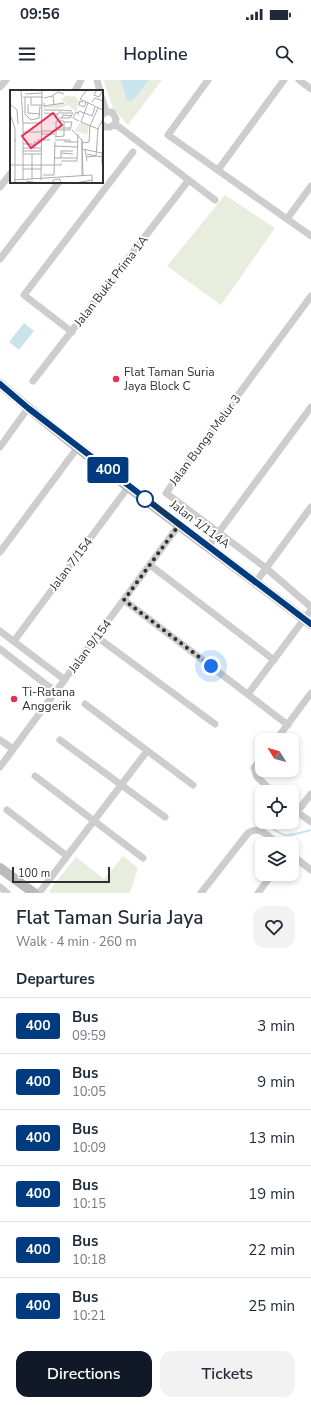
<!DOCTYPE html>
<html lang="en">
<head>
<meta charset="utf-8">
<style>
  body { margin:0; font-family:"Nunito Sans",sans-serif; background:#f2f2f3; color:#1f2937; height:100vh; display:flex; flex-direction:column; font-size:15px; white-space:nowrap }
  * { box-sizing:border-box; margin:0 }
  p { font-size:13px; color:#747a83 }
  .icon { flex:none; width:22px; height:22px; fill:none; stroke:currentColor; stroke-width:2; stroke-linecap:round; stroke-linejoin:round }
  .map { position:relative; height:813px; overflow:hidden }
  .panel { display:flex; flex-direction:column; background:#fff; flex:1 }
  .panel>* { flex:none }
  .badge { padding:0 8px; border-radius:3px; font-size:14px; line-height:26px }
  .needle { width:26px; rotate:307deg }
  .tools { position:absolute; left:255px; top:653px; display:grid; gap:8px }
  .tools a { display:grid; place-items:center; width:44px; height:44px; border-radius:8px; background:#fff; box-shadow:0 2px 6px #0003; font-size:20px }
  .scale { position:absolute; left:12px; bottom:10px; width:98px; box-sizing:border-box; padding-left:4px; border:2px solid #303030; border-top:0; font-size:11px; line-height:14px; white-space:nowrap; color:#303030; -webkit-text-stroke:3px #fff; paint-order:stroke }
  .you { position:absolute; width:20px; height:20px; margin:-10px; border:3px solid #fff; border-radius:50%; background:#1a73e8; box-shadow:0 0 0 6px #1a73e833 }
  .map>.badge { position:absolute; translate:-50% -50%; box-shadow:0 0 0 2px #fff }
  h2 { padding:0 16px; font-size:15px; line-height:36px }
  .round { display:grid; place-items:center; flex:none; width:42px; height:42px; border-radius:12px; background:#f2f2f3 }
  .headline { display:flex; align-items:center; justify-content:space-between; height:68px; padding:0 16px }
  h1 { font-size:19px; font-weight:600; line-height:30px }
  .primary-button { display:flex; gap:8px; margin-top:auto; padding:8px 16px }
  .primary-button a { flex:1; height:46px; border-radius:12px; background:#111827; color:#fff; font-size:16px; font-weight:600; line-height:46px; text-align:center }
  .primary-button a+a { background:#f2f2f3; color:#1f2937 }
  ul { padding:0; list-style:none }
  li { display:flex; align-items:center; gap:12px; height:56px; padding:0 16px; border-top:1px solid #e0e1e3 }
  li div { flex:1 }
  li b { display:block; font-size:15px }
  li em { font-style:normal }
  li .badge { min-width:44px; font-weight:700; text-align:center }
  .status { display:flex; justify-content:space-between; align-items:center; height:28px; padding:0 20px; background:#fff; direction:ltr }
  .status svg { height:11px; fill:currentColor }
  header { display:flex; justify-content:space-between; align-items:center; height:52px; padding:0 16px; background:#fff; font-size:18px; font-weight:600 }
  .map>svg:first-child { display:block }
</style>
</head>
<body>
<div class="status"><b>09:56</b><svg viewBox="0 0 49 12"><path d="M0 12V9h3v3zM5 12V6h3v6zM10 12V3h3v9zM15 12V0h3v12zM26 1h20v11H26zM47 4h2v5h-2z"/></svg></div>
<header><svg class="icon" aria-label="menu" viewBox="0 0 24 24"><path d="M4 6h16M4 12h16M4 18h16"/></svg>Hopline<svg class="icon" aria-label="search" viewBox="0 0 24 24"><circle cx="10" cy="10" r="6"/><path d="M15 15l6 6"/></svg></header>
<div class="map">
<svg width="311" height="813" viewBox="0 0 311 813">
  <rect width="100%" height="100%" fill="#fff"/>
  <path fill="#e8edde" d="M103,0H162L128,45L113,28Z
    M225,115L275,148L221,225L167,186Z
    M123,776L138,788L130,813H52L49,811L76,777L104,799Z"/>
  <path fill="#cae4ed" d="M121,0H149L133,20L127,21Z
    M24,243L34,251L19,270L9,262Z"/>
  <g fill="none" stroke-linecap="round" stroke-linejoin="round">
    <path stroke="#cae4ed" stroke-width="2" d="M257,737L262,741
      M264,742C285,759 285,757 311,750"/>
    <path stroke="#cdcdcd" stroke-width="7" d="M97,0L100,11
      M208,0L168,55L311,156
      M299,0L311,9
      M0,7L6,0
      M75,11L81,0
      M102,18L106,32
      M102,35L106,32H112L116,39L115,44L110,47H105L102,44
      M115,44L215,120
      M218,90L284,0
      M0,107L11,93
      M287,139L311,106
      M0,179L59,102
      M311,216L166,413L266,488L311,527
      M72,252L24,215L133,72
      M33,301L188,101
      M0,367L28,328
      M208,467L311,327
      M0,472L78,367
      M150,485L274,580
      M256,502L311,427
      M124,520L288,645
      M0,551L65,600
      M97,557L215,644
      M14,561L129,406
      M0,569L56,612
      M248,614L311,530
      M85,624L193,705
      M0,660L13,669
      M60,660L165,737
      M276,660L311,613
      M262,678L254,688L257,697L273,712
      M0,687L179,445
      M35,696L143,778
      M292,728L311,742
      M7,730L67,776
      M297,732L311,714
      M292,775L311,790
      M0,807L7,813
      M39,813L147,671
      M201,813L248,753C260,745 268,756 278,764
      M258,813L272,794"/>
    <path stroke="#bababa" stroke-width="10" d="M0,304C99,389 207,465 311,544
      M0,788L34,813"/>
  </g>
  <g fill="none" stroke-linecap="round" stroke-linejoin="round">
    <defs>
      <path id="line" d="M0,304L28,328L167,435L311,544"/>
    </defs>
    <use href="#line" stroke="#fff" stroke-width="9"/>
    <use href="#line" stroke="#003b80" stroke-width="6"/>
    <path stroke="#303030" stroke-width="4" stroke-dasharray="0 7.2" d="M145,419L142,416L179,445L124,520L211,586"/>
  </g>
  <g fill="#e93054" stroke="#fff" stroke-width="1.5">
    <circle cx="116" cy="299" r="4"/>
    <circle cx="14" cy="619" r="4"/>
  </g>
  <circle fill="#fff" stroke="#003b80" stroke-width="2" cx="145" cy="419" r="8"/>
  <g text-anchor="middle" stroke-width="4" stroke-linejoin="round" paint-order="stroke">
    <g font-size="12" fill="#303030" stroke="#fff">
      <text transform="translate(111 201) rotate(-52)" y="4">Jalan Bukit Prima 1A</text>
      <text transform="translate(205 360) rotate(-53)" y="4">Jalan Bunga Melur 3</text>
      <text transform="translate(200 444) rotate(37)" y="4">Jalan 1/114A</text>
      <text transform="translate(71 484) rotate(-53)" y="4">Jalan 7/154</text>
      <text transform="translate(90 566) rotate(-53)" y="4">Jalan 9/154</text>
    </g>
    <g font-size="12" fill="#303030" stroke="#fff" text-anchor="start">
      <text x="124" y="296">Flat Taman Suria<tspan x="124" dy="14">Jaya Block C</tspan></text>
      <text x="22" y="616">Ti-Ratana<tspan x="22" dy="14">Anggerik</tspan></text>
    </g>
  </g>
  <g transform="translate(10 10)">
    <rect width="93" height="93" fill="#fff"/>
    <path d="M56,5L62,7L64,5L69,12L66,22L58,15L50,18H33V16L57,13L51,10ZM70,32L79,36L77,45L65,41Z" fill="#e8edde"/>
    <path fill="none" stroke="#acacac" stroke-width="1" d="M11,0L13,33M77,0L70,9L93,20M87,0L84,5L89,7L93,0M15,4L32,3M42,6L48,2L54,4M13,7H33M15,7V24L21,30L29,28L30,16M21,7V15H32M34,8L43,6L44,15M73,12L70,11L69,15L74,17L76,12M82,12L85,8L93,11M34,13V16L54,13M78,13L71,32L88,39M0,14L7,20L8,34M18,14V23L30,24M34,20H50M34,23L48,24M68,23L66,22L63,28L69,31M0,24L5,38V52M68,25L69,21L82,26L85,17M45,28L51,20L62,21M49,28H60L63,23H50M52,28L53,25L62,26M13,33V89M13,33H31M80,36L88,18M46,38H61M46,40H60L62,32H54M13,42H31M32,43V41H45M0,44V57M32,44H45M45,47L54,46V31H46V47M5,49V92M27,50H40M45,50H60V52M55,50V52H67M72,53L79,52L80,36M13,54H22V58M44,56L67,57M13,58H31M24,59V52H31M72,59L92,63V75M75,59L77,71M13,61H31M51,63L63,64M13,64H31M22,64V89M76,67L86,66L77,64M92,67L86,66L88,39L93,29M44,68H67M51,68V61H63M51,71H67L68,44M0,75H51V73M13,79H31M33,85H44L45,52M72,86V50L62,40L72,50L73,86M4,90L82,85V93M31,90L32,0M16,91L28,93M43,93V90L50,89L51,93M65,93L82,90"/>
    <path fill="#e93054" fill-opacity="0.15" stroke="#e93054" stroke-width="2" d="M43,23L52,35L21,58L12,46Z"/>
    <rect width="93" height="93" fill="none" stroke="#303030" stroke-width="2"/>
  </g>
</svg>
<div class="tools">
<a><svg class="needle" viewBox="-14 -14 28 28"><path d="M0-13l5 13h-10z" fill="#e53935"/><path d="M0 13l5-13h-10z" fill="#747a83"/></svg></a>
<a><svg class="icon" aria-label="locate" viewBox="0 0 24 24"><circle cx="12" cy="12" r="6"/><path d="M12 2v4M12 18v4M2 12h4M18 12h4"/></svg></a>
<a><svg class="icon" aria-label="layers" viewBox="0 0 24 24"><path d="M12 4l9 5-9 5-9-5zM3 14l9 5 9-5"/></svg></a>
</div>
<div class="scale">100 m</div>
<div class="you" style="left:211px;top:586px"></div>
<b class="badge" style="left:108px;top:390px;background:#003b80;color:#fff">400</b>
</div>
<section class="panel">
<div class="headline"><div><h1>Flat Taman Suria Jaya</h1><p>Walk · 4 min · 260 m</p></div><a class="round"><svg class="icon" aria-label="heart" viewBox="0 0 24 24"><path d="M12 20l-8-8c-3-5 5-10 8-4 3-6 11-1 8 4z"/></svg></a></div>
<h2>Departures</h2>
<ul>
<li><span class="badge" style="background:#003b80;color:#fff">400</span><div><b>Bus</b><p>09:59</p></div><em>3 min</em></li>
<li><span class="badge" style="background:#003b80;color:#fff">400</span><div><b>Bus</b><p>10:05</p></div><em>9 min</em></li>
<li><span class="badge" style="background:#003b80;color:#fff">400</span><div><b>Bus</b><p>10:09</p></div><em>13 min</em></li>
<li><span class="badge" style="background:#003b80;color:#fff">400</span><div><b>Bus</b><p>10:15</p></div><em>19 min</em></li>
<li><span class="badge" style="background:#003b80;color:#fff">400</span><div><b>Bus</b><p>10:18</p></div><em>22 min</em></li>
<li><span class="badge" style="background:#003b80;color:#fff">400</span><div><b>Bus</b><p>10:21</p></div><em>25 min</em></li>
</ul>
<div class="primary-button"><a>Directions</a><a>Tickets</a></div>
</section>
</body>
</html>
